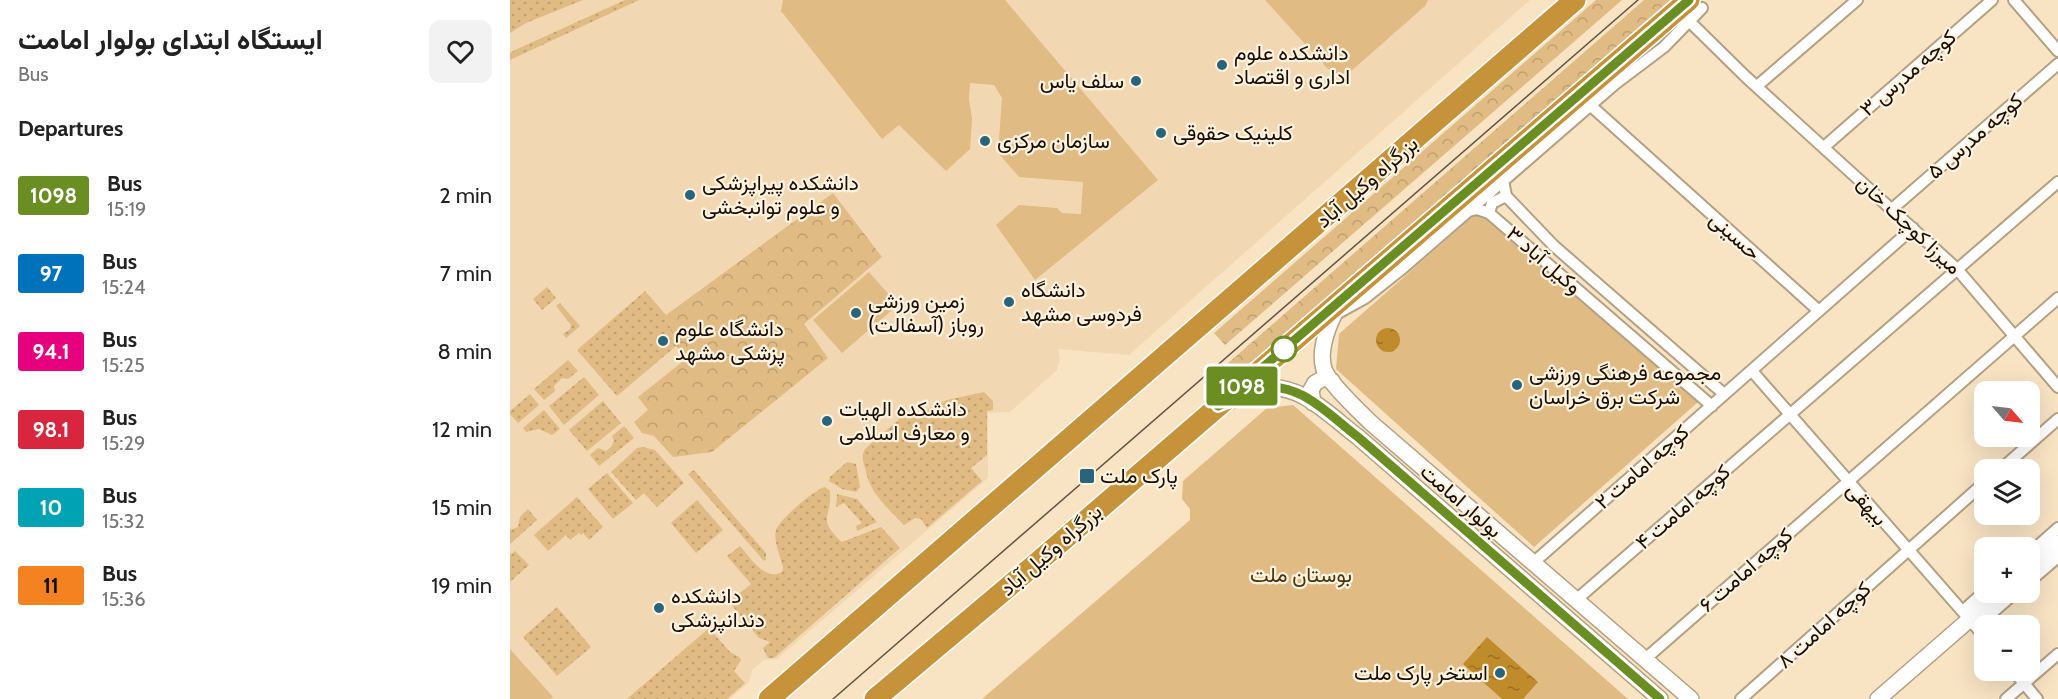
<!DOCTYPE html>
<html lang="en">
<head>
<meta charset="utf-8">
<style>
  body { margin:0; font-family:Cabin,Vazirmatn,sans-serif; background:#f2f2f2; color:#222; height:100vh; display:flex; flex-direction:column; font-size:22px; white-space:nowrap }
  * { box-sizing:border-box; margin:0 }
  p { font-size:20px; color:#767676 }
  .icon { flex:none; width:33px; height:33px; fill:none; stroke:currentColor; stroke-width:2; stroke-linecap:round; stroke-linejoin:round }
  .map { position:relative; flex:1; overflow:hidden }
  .details { display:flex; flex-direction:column; background:#fff; width:510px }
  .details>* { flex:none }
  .badge { padding:0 12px; border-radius:4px; font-size:21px; line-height:39px }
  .needle { width:39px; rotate:118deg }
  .fabs { position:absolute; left:1464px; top:381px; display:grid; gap:12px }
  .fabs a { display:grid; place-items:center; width:66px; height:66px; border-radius:12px; background:#fff; box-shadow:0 6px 24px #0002; font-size:30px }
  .map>.badge { position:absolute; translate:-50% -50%; box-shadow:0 0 0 3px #fff }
  h2 { padding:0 18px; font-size:22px; line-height:54px }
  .round { display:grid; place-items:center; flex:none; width:63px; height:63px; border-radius:12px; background:#f2f2f2 }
  .headline { display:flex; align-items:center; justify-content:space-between; height:102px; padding:0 18px }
  h1 { font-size:28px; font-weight:700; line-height:45px }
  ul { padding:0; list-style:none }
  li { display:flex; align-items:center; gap:18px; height:78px; padding:0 18px }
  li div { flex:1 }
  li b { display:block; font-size:22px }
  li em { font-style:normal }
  li .badge { min-width:66px; font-weight:700; text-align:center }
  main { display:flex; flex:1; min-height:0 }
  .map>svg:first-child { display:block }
</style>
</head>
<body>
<main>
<section class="details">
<div class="headline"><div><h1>ایستگاه ابتدای بولوار امامت</h1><p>Bus</p></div><a class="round"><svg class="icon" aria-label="heart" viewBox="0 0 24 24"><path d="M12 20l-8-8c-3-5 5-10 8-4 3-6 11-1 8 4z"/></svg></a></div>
<h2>Departures</h2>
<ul>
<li><span class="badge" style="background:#6b8e23;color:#fff">1098</span><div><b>Bus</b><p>15:19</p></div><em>2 min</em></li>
<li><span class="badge" style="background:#0072bc;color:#fff">97</span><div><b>Bus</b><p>15:24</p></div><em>7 min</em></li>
<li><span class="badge" style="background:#e6007e;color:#fff">94.1</span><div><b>Bus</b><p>15:25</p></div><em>8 min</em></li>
<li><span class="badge" style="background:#d7263d;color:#fff">98.1</span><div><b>Bus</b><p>15:29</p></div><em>12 min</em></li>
<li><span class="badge" style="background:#00a3b4;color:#fff">10</span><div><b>Bus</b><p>15:32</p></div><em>15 min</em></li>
<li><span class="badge" style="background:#f58220;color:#111">11</span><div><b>Bus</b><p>15:36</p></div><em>19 min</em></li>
</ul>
</section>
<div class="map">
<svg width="1548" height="699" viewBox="0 0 1548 699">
  <defs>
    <pattern id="grass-dots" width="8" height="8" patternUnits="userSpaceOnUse" patternTransform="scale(1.5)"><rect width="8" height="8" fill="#e0bb83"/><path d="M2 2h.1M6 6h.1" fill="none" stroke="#bfa070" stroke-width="1.8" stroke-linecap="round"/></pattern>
    <pattern id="forest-crowns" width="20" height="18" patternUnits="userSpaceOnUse" patternTransform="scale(1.5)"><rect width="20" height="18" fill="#e0bb83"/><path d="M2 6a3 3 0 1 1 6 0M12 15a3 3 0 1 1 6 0" fill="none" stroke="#bfa070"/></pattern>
    <pattern id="water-ripples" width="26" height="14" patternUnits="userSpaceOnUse" patternTransform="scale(1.5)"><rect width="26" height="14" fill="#c08b2a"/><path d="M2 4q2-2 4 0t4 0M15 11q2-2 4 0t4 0" fill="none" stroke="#9b7022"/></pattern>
  </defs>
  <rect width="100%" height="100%" fill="#f8e3c3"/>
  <path fill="#f2d8b2" d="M0,0H1020L619,355L548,349L550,358L547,370L500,412L478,413V478L267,659L254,660L242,670L239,682L220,699H0Z"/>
  <path fill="url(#grass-dots)" d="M0,0H73L16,23L0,33Z
    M115,0H129L0,60V53L5,50Z
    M37,287L46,298L32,310L23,299Z
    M135,291L156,315L166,346L107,396L67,350Z
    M50,303L70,326L56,338L53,334L60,329L61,325L46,306Z
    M58,360L68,371L58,379L52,378L44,386L45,391L34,400L24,389Z
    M74,377L89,395L54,425L39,406Z
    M474,392L483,401V410L477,411V455L461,468L472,481L417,528L411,519L405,518L394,525C376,506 360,494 355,468C353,461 351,456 355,449L394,415H406L437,400Z
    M20,394L29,405L8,423L0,414V411Z
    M93,401L111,423L77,451L59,430Z
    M34,410L50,429L42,435L29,429L16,432L13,428Z
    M114,426L124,438L89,466L80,455L88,448L96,451L101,447L104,441L102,436Z
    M133,447L145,450L174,483L147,507L134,493L126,500L101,472L127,448Z
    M337,462L346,464L350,487L346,492L332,489L319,481L320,477Z
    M184,470L256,553V559L254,561L178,474Z
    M97,473L123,503L103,519L78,489Z
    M315,487L320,491C322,519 306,518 332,542L371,527L390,548L264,658H258L253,648L260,642L249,638L219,602L241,584L217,556L230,546C240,557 255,582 272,572L273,568C271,558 263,541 266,530C269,520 305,489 315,487Z
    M327,494L347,499L367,522L347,531L346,526L352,523L334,503L326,507Z
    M67,497L93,527L79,540L73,533L71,535L69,533L60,540L56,535L38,551L24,535Z
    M187,500L213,530L186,553L161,523Z
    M18,509L27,520L0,544V530L8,527L10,517Z
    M5,551L19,565L0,582V555Z
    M47,607L81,647L47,676L13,637Z
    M199,628L220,652L229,657L231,660L224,671L235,683L217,699H117Z"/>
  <path fill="url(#forest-crowns)" d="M1086,0H1112L715,345L704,333Z
    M1134,0H1160L720,383L709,371Z
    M323,193L372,257L294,324L318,358L202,452L163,457L144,436L132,433L124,422L138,410L128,397L176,359L166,346L156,315Z"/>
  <path fill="#e0bb83" d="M273,0H495L648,180L525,280L486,225L509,205L547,208L552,213L571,214L573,182L509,177L488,153L492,98L484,85L460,83L459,99L462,119L460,149L436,171L389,125L372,139L271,11Z
    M755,0H918L915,6L840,72C830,75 825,74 817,68Z
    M970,210L1188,402L1024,547L826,369L829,334Z
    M359,272L388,305L332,353L303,320Z
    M783,405L1118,699H472L680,520V509L672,499L673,481L757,408Z
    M0,649L43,697L40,699H0Z"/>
  <path fill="url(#water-ripples)" d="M866 340a12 12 0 1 1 24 0a12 12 0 1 1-24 0Z
    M977,637L1028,682L1013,699H992L953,664Z"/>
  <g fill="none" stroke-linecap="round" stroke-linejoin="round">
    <defs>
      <path id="street" d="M1504,0L1548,51
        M1178,20L1236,77L1447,269L1548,387
        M1247,86L1347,0
        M1080,105L1309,311
        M1314,147L1482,0
        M993,180L996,196L1044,246L1214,394
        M1382,209L1548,64
        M959,211L967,209L979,213L1202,406
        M979,213L982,203L996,196
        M824,315L855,298L894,267L1105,84L1154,47L1192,8
        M1242,371L1474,636
        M1490,470L1548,419
        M1520,553L1548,528
        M1023,563L1403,228
        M1520,581L1548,557
        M1066,600L1548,182
        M1453,611L1474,592
        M1467,626L1506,592
        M1134,660L1548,298
        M1503,670L1527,699
        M1231,699L1474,483
        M1496,699L1548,654"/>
      <path id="secondary" d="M829,306C819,322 808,350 814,369C818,382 849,411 860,422L1181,699
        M721,401C731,397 741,391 752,389C788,380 821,417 848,437L1150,699
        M803,403L801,390L805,383L814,378L822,381
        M1520,568L1548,543
        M1368,699L1491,592"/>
      <path id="highway" d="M259,699L1065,0
        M365,699L529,561L1179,0"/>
    </defs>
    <use href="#street" stroke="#b4a082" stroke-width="14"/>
    <use href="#secondary" stroke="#b4a082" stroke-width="18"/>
    <use href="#highway" stroke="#fff" stroke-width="24"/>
    <use href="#street" stroke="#fff" stroke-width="10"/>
    <use href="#secondary" stroke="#fff" stroke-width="15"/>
    <use href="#highway" stroke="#c6933b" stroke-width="21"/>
    <path stroke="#615443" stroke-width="1.5" d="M323,699L1128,0"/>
  </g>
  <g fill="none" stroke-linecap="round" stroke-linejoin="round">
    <defs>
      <path id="line" d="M1150,699L848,437C821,417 788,379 751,389C736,393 722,401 708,406L1179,0"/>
    </defs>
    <use href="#line" stroke="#fff" stroke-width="14"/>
    <use href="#line" stroke="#6b8e23" stroke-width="9"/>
  </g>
  <g fill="#28647c" stroke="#fff2df" stroke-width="2">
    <circle cx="712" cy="65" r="6"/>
    <circle cx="626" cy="81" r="6"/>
    <circle cx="651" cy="133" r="6"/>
    <circle cx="475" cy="141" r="6"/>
    <circle cx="180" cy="195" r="6"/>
    <circle cx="499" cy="302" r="6"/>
    <circle cx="346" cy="313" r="6"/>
    <circle cx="153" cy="341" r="6"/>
    <circle cx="1007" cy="385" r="6"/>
    <circle cx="317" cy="421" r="6"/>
    <rect x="569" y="468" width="16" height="16" rx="3"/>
    <circle cx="149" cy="608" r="6"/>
    <circle cx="990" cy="673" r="6"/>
  </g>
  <circle fill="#fff" stroke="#6b8e23" stroke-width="3" cx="774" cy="349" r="12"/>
  <g text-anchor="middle" stroke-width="4.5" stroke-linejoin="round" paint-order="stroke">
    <g font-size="21" fill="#170f05" stroke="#fff2df" text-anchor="start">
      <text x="724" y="60">دانشکده علوم<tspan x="724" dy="24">اداری و اقتصاد</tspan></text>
      <text x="614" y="88" text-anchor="end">سلف یاس</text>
      <text x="663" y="140">کلینیک حقوقی</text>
      <text x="487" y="148">سازمان مرکزی</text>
      <text x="192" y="190">دانشکده پیراپزشکی<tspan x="192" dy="24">و علوم توانبخشی</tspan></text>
      <text x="511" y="297">دانشگاه<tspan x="511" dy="24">فردوسی مشهد</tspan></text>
      <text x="358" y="308">زمین ورزشی<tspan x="358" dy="24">روباز (آسفالت)</tspan></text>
      <text x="165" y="336">دانشگاه علوم<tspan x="165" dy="24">پزشکی مشهد</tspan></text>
      <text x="1019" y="380">مجموعه فرهنگی ورزشی<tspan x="1019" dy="24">شرکت برق خراسان</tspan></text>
      <text x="329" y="416">دانشکده الهیات<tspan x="329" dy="24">و معارف اسلامی</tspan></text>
      <text x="590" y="483">پارک ملت</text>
      <text x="161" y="603">دانشکده<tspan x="161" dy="24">دندانپزشکی</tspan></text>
      <text x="978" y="680" text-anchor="end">استخر پارک ملت</text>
    </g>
    <g font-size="21" fill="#170f05" stroke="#fff2df">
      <text transform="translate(1398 73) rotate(-41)" y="7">کوچه مدرس ۳</text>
      <text transform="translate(1465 136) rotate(-41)" y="7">کوچه مدرس ۵</text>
      <text transform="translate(857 182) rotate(-41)" y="7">بزرگراه وکیل آباد</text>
      <text transform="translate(1399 225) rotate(43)" y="7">میرزا کوچک خان</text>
      <text transform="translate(1225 236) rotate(42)" y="7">حسینی</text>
      <text transform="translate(1034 260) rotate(41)" y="7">۳ وکیل آباد</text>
      <text transform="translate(1132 467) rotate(-41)" y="7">کوچه امامت ۲</text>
      <text transform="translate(951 501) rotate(41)" y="7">بولوار امامت</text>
      <text transform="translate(1357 504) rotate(49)" y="7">بیهقی</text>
      <text transform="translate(1173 507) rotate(-41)" y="7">کوچه امامت ۴</text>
      <text transform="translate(541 550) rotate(-41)" y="7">بزرگراه وکیل آباد</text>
      <text transform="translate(1236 570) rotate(-41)" y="7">کوچه امامت ۶</text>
      <text transform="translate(1314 625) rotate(-42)" y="7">کوچه امامت ۸</text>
    </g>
    <g font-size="21" fill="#49330b" stroke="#fff2df">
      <text x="791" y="582">بوستان ملت</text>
    </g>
  </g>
</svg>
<div class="fabs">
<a><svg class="needle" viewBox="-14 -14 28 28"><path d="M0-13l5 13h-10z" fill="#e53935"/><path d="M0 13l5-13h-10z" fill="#767676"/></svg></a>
<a><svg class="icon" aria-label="layers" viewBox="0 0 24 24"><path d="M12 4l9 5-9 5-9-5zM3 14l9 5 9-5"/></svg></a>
<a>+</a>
<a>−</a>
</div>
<b class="badge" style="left:732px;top:386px;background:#6b8e23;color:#fff">1098</b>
</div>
</main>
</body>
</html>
